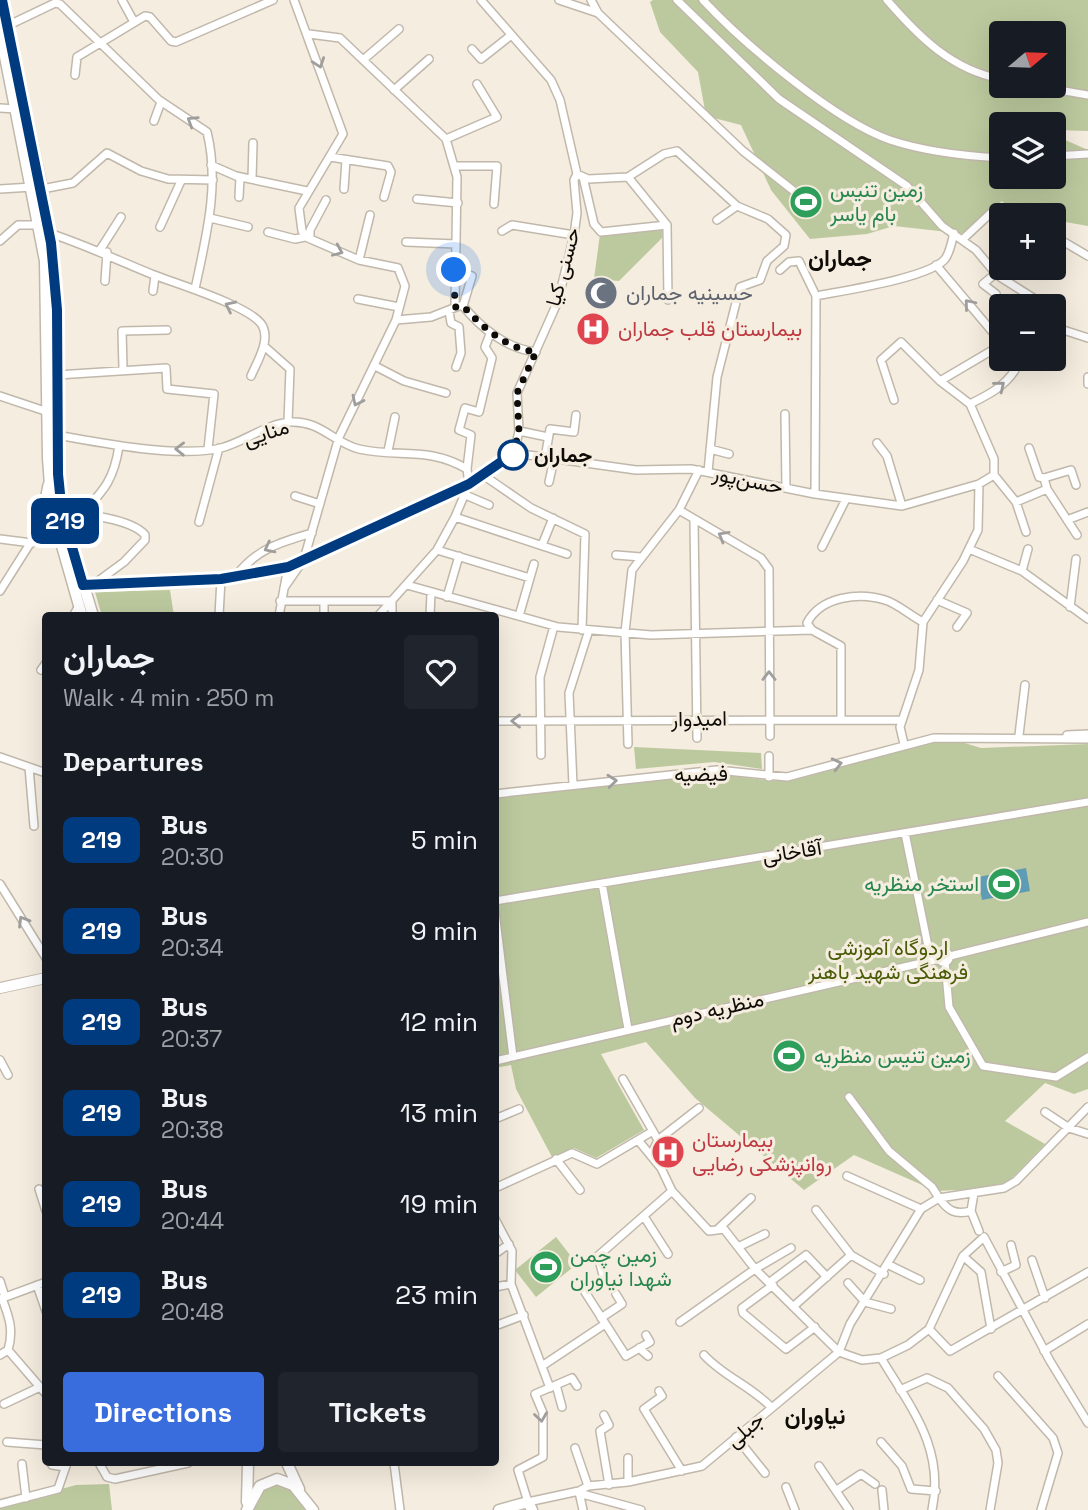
<!DOCTYPE html>
<html lang="en">
<head>
<meta charset="utf-8">
<style>
  body { margin:0; font-family:"Space Grotesk",Vazirmatn,sans-serif; background:#20242c; color:#f1f3f6; height:100vh; display:flex; flex-direction:column; font-size:26px; white-space:nowrap }
  * { box-sizing:border-box; margin:0 }
  p { font-size:23px; color:#9ea1a6 }
  .icon { flex:none; width:38px; height:38px; fill:none; stroke:currentColor; stroke-width:2; stroke-linecap:round; stroke-linejoin:round }
  .map { position:relative; flex:1; overflow:hidden }
  .sheet { position:absolute; left:42px; top:612px; width:457px; height:854px; display:flex; flex-direction:column; background:#171b24; border-radius:7px; box-shadow:0 7px 28px #0002 }
  .sheet>* { flex:none }
  .badge { padding:0 14px; border-radius:10px; font-size:24px; line-height:46px }
  .needle { width:46px; rotate:71deg }
  .buttons { position:absolute; left:989px; top:21px; display:grid; gap:14px }
  .buttons a { display:grid; place-items:center; width:77px; height:77px; border-radius:7px; background:#171b24; box-shadow:0 7px 28px #0002; font-size:35px }
  .you { position:absolute; width:35px; height:35px; margin:-18px; border:5px solid #fff; border-radius:50%; background:#1a73e8; box-shadow:0 0 0 10px #1a73e833 }
  .map>.badge { position:absolute; translate:-50% -50%; box-shadow:0 0 0 4px #fff }
  h2 { padding:0 21px; font-size:26px; line-height:63px }
  .round { display:grid; place-items:center; flex:none; width:74px; height:74px; border-radius:7px; background:#20242c }
  .summary { display:flex; align-items:center; justify-content:space-between; height:119px; padding:0 21px }
  h1 { font-size:33px; font-weight:700; line-height:52px }
  .button { display:flex; gap:14px; margin-top:auto; padding:14px 21px }
  .button a { flex:1; height:80px; border-radius:7px; background:#396cdc; color:#fff; font-size:28px; font-weight:700; line-height:80px; text-align:center }
  .button a+a { background:#20242c; color:#f1f3f6 }
  ul { padding:0; list-style:none }
  li { display:flex; align-items:center; gap:21px; height:91px; padding:0 21px }
  li div { flex:1 }
  li b { display:block; font-size:26px }
  li em { font-style:normal }
  li .badge { min-width:77px; font-weight:700; text-align:center }
  .map>svg:first-child { display:block }
</style>
</head>
<body>
<div class="map">
<svg width="1088" height="1510" viewBox="0 0 1088 1510">
  <rect width="100%" height="100%" fill="#f5eddf"/>
  <path fill="#bcc99e" fill-rule="evenodd" d="M653,0H1088V131L1054,130V124H1001V177H1054V135L1088,150V226L1054,220V215L1012,212L1002,201L966,234L894,226L867,234L810,239L771,190L741,125L706,116L698,72L660,32L650,2ZM1001,33H1054V86H1001Z
    M663,228L662,238L619,281L594,279L600,234Z
    M170,590L174,616H102L95,592Z
    M958,741L981,748L1088,744V1089L1074,1094L1045,1083L1005,1121L1045,1144L1002,1188L936,1191L854,1155L804,1190L695,1098L646,1042L601,1054L644,1130L596,1158L574,1148L552,1157L516,1089L511,1065L495,1068V797L716,774L775,781L797,779L934,742Z
    M634,747L761,753L762,769L714,762L636,769Z
    M556,1237L577,1264L536,1297L515,1270Z
    M273,1483L287,1486L309,1510H251L260,1491Z
    M109,1484L112,1510H0V1506L76,1485Z"/>
  <path fill="#5e9cb5" d="M1026,868L1030,891L982,900L978,877Z"/>
  <g fill="none" stroke-linecap="round" stroke-linejoin="round">
    <defs>
      <path id="street" d="M122,0L134,22
        M481,0L551,80L560,100L577,174L574,180L577,213L574,235L558,301L517,393L519,431L514,453L636,470L691,469L815,494L902,506L979,484L994,475V459L970,404L940,381L901,342L881,360L894,400
        M559,0L598,13L743,151L804,199
        M591,0L598,13
        M677,0L779,99L907,186L942,226L976,250L997,275L1046,306
        M703,0C743,43 835,121 890,140C926,152 964,156 1001,158
        M887,0C919,37 952,70 1001,79
        M9,25L55,3L60,4L159,100L207,132C220,184 206,237 195,289
        M309,34L340,38L446,139L457,177L455,307
        M472,49L481,59L510,36
        M363,60L399,29
        M75,75L77,57L145,16L150,17L171,41L176,42L273,0
        M1036,86L1088,95
        M394,90L429,59
        M0,108L16,109
        M154,121L161,102
        M446,139L497,117L477,84
        M1054,156L1088,154
        M330,157L388,166L391,172L384,197
        M211,165L236,176L307,191
        M455,166H497L494,204
        M577,174L588,179L628,177L667,225L668,300
        M583,177L594,224L601,232L667,225
        M628,177L664,154L677,151L737,206L768,219L786,235L784,246L767,261L760,280L740,287L717,377L708,472
        M252,179L253,143
        M0,189L32,187
        M42,189L73,183L107,153L141,171L168,179L213,180
        M344,189L346,160
        M239,197L240,177
        M417,199L458,203
        M210,218L248,227
        M717,220L737,206
        M160,227L181,181
        M502,231L512,225L574,235
        M268,232L295,239L305,237
        M49,233C86,245 119,261 154,275C177,284 250,306 262,325C271,340 257,362 251,376
        M1054,236L1088,256
        M310,239V230L326,200
        M963,239L995,209L1003,208L1016,215
        M0,241L18,225H39
        M406,242L456,244
        M100,250L121,217
        M359,260L370,215
        M936,265L1001,342
        M455,270L472,276L463,306
        M780,270L789,262L799,261L816,296L815,494
        M995,274L983,284L996,294
        M105,281L107,252
        M153,291L155,276
        M816,296C841,291 930,278 945,259C950,253 952,240 954,233
        M358,299L399,307
        M463,306C481,328 507,349 536,352
        M449,311L451,323L459,327L461,353L456,367
        M396,320L431,317L459,306
        M1054,327L1088,338
        M264,346L290,369L288,422
        M375,366L404,381L446,393
        M123,368L122,331L167,330
        M57,375L166,368L167,389L214,394L208,449
        M1088,377V384
        M940,381L1001,345
        M0,396L48,412
        M970,404C988,395 1004,387 1015,370L1010,359
        M785,414L786,488
        M519,431L548,437
        M57,435C100,443 179,458 221,448C244,442 266,424 290,422C320,420 334,443 359,449C398,458 428,446 467,469
        M877,443L887,456L902,506
        M1029,448L1039,477L1044,478L1047,489
        M710,449L729,454
        M388,451L395,417
        M545,458L550,429L574,432L576,415
        M483,475L531,508L585,534L582,630
        M994,475L1016,502L1026,532
        M1044,478L1071,470L1076,485
        M549,482L554,459
        M463,494L489,505
        M295,496L320,504
        M1016,502L1047,489L1077,535
        M679,510L761,558L769,569L770,736
        M62,513C82,513 132,519 145,535V540L124,562L94,584
        M83,513C105,489 114,479 119,446
        M455,517L567,554
        M694,520L697,738
        M1067,520L1088,512
        M199,522L219,448
        M0,539L32,543
        M542,545L553,518
        M822,547L846,499
        M969,549L1022,571L1088,619
        M437,550L530,578
        M616,555L641,557
        M1022,571L1028,549
        M236,576C256,549 281,542 312,533
        M407,585L558,627L651,635L812,630L841,646V719
        M284,588L304,559L339,437L396,320L405,286L398,268L359,260L308,238L302,231L299,208L343,134L294,0
        M0,591L38,531L47,485
        M447,597L459,556
        M937,600L967,613L957,627
        M280,601H392
        M392,601V616
        M1070,607L1076,559
        M73,616L79,606
        M219,616L221,579
        M279,616L288,567
        M324,616V601
        M378,616L437,550L455,517L469,484L467,469L471,435L459,430L465,408L479,412L492,358L485,347L490,334
        M430,616L431,593
        M519,616L534,564
        M812,630L807,623C821,596 860,592 885,600C898,604 911,616 923,622
        M41,670L46,663
        M495,721L902,720
        M1019,735L1025,685
        M1067,735L1088,734
        M628,744L625,632L632,570L679,510L699,470
        M904,744L900,727L919,670L923,622L963,561L978,530L979,484
        M541,755L540,677L554,626
        M769,756V777
        M0,757L46,773
        M29,767L34,826
        M573,785L569,693L589,630
        M495,794L717,770L787,777L934,738L1088,739
        M905,833L931,961
        M602,883L628,1029
        M0,884L46,958
        M495,901L1088,802
        M495,912L513,1057
        M938.5 957a5.5 5.5 0 1 1 11 0a5.5 5.5 0 1 1-11 0Z
        M950,956L1088,922
        M945,962L949,1007L983,1066L1056,1077L1088,1057
        M0,1060L8,1075
        M495,1061L939,959
        M623,1079L658,1140
        M1045,1112L1069,1128L1088,1134
        M495,1119L519,1109
        M638,1140L661,1168L672,1191L709,1231L724,1229L755,1269L839,1352L862,1360L881,1358L908,1345L929,1329L963,1256L984,1237L1050,1361L1088,1423
        M651,1155L658,1140L699,1108
        M556,1159L580,1190
        M847,1176L921,1209
        M495,1188L572,1153L597,1164L653,1131
        M39,1189L46,1211
        M974,1193L971,1211C955,1215 948,1211 939,1198L1004,1188L1016,1181L1088,1107
        M816,1210L851,1255L884,1274
        M971,1211L979,1231
        M645,1218L668,1254
        M495,1219L512,1251L511,1284L550,1388
        M718,1229L751,1198
        M738,1247L765,1234
        M495,1254L509,1244
        M963,1256L981,1272L991,1329
        M1032,1260L1045,1298
        M889,1265L920,1280
        M1001,1272L1016,1265L1011,1245
        M0,1281L5,1297
        M770,1282L806,1255L827,1277
        M848,1283L865,1302L891,1309
        M37,1285L46,1311
        M773,1285L742,1308L743,1313L786,1349L815,1327
        M495,1287L511,1284
        M0,1299L46,1282
        M794,1306L851,1255
        M601,1318L622,1304L616,1294
        M680,1322L755,1269L791,1248
        M495,1326L524,1315
        M929,1329L950,1351L1088,1272
        M646,1335L650,1342L626,1356L585,1292L604,1279L598,1256L672,1191
        M639,1348L648,1356
        M8,1350L46,1394
        M1044,1351L1088,1324
        M0,1355L8,1350C14,1330 9,1317 2,1298
        M704,1355C723,1376 751,1386 771,1407
        M881,1358C911,1408 945,1448 932,1510
        M542,1366L605,1324
        M998,1376L1053,1438L1058,1453L1041,1510
        M556,1385L562,1407
        M577,1386L572,1378L535,1394L543,1413V1457L518,1470L528,1502L579,1491L588,1486L628,1482L702,1466L839,1352L850,1324L921,1209L939,1198L932,1187L889,1151L849,1097
        M900,1390L927,1378L948,1388L984,1429L996,1450L998,1463L990,1510
        M659,1391L662,1396L644,1409L682,1471
        M4,1404L40,1387
        M604,1415L609,1425L600,1431L609,1485
        M736,1437L765,1473
        M7,1442L46,1445
        M881,1442L902,1466L911,1489L936,1491
        M575,1448L588,1486
        M99,1463L107,1477L115,1479L188,1463
        M394,1463L400,1510
        M22,1464L26,1498
        M52,1465L65,1467
        M819,1466L849,1510
        M628,1482V1458
        M786,1487L795,1510
        M837,1490L861,1474L875,1484
        M882,1490L884,1510
        M579,1492L583,1510
        M579,1493L641,1510
        M0,1504L58,1489L67,1463"/>
      <path id="secondary" d="M79,586L221,579L288,567L469,484L514,453
        M0,988L46,978"/>
      <path id="primary" d="M2,0L42,189L55,274L58,474L62,513L93,616
        M0,31L45,261L48,458L52,511L82,616
        M287,1463L299,1489
        M247,1502L248,1463
        M247,1510L260,1486L277,1479L293,1485L313,1510
        M499,1510L528,1502L532,1510"/>
    </defs>
    <use href="#street" stroke="#c0b8ab" stroke-width="10"/>
    <use href="#secondary" stroke="#c0b8ab" stroke-width="12"/>
    <use href="#primary" stroke="#c0b8ab" stroke-width="13"/>
    <use href="#street" stroke="#fff" stroke-width="7"/>
    <use href="#secondary" stroke="#fff" stroke-width="10"/>
    <use href="#primary" stroke="#fff" stroke-width="10"/>
  </g>
  <defs><path id="oneway-chevron" d="M-2-3.5L2.5 0L-2 3.5" fill="none" stroke-width="1.6" stroke-linecap="round" stroke-linejoin="round" transform="scale(1.75)"/></defs>
  <g stroke="#9f9e9c">
    <use href="#oneway-chevron" transform="translate(319 63) rotate(71)"/>
    <use href="#oneway-chevron" transform="translate(192 121) rotate(-148)"/>
    <use href="#oneway-chevron" transform="translate(338 251) rotate(23)"/>
    <use href="#oneway-chevron" transform="translate(969 304) rotate(-130)"/>
    <use href="#oneway-chevron" transform="translate(230 306) rotate(-154)"/>
    <use href="#oneway-chevron" transform="translate(1000 386) rotate(-39)"/>
    <use href="#oneway-chevron" transform="translate(357 401) rotate(116)"/>
    <use href="#oneway-chevron" transform="translate(180 449) rotate(-179)"/>
    <use href="#oneway-chevron" transform="translate(723 536) rotate(-150)"/>
    <use href="#oneway-chevron" transform="translate(269 548) rotate(153)"/>
    <use href="#oneway-chevron" transform="translate(769 676) rotate(-90)"/>
    <use href="#oneway-chevron" transform="translate(516 721) rotate(-180)"/>
    <use href="#oneway-chevron" transform="translate(837 764) rotate(-14)"/>
    <use href="#oneway-chevron" transform="translate(612 781) rotate(-6)"/>
    <use href="#oneway-chevron" transform="translate(23 921) rotate(-121)"/>
    <use href="#oneway-chevron" transform="translate(541 1417) rotate(82)"/>
  </g>
  <g fill="none" stroke-linecap="round" stroke-linejoin="round">
    <defs>
      <path id="line" d="M2,0L51,243L57,310L58,474L62,513L83,585L221,579L288,567L469,484L514,453"/>
    </defs>
    <use href="#line" stroke="#fff" stroke-width="16"/>
    <use href="#line" stroke="#003b80" stroke-width="10"/>
    <path stroke="#0f0c08" stroke-width="7" stroke-dasharray="0 12.6" d="M454,270L455,307L463,306C482,327 507,349 536,352L517,393L519,431L513,455"/>
  </g>
  <defs>
    <symbol id="stadium-disc" viewBox="-11 -11 22 22"><circle r="9.5" fill="#2e9e5b" stroke="#f5eddf"/><path d="M0-5a6.5 5 0 1 0 0 10a6.5 5 0 1 0 0-10ZM-3.5-1.8h7v3.6h-7Z" fill="#fff"/></symbol>
    <symbol id="mosque-disc" viewBox="-11 -11 22 22"><circle r="9.5" fill="#6b7280" stroke="#f5eddf"/><path d="M3.5-4.9A6 6 0 1 0 3.5 4.9A5 5 0 1 1 3.5-4.9Z" fill="#fff"/></symbol>
    <symbol id="hospital-disc" viewBox="-11 -11 22 22"><circle r="9.5" fill="#e0444e" stroke="#f5eddf"/><path d="M-5-5h3v3.5h4V-5h3V5h-3V1.5h-4V5h-3Z" fill="#fff"/></symbol>
  </defs>
  <g fill-rule="evenodd">
    <use href="#stadium-disc" x="787" y="183" width="38" height="38"/>
    <use href="#mosque-disc" x="582" y="274" width="38" height="38"/>
    <use href="#hospital-disc" x="574" y="310" width="38" height="38"/>
    <use href="#stadium-disc" x="985" y="865" width="38" height="38"/>
    <use href="#stadium-disc" x="770" y="1037" width="38" height="38"/>
    <use href="#hospital-disc" x="649" y="1133" width="38" height="38"/>
    <use href="#stadium-disc" x="527" y="1248" width="38" height="38"/>
  </g>
  <circle fill="#fff" stroke="#003b80" stroke-width="3.5" cx="513" cy="455" r="14"/>
  <g text-anchor="middle" stroke-width="6" stroke-linejoin="round" paint-order="stroke">
    <g font-size="21" fill="#27864d" stroke="#f5eddf" text-anchor="start">
      <text x="830" y="197">زمین تنیس<tspan x="830" dy="24">بام یاسر</tspan></text>
      <text x="979" y="891" text-anchor="end">استخر منظریه</text>
      <text x="814" y="1063">زمین تنیس منظریه</text>
      <text x="570" y="1262">زمین چمن<tspan x="570" dy="24">شهدا نیاوران</tspan></text>
    </g>
    <g font-size="21" fill="#0f0c08" stroke="#f5eddf">
      <text transform="translate(563 267) rotate(-75)" y="7">حسنی کیا</text>
      <text transform="translate(266 433) rotate(-18)" y="7">منایی</text>
      <text transform="translate(748 480) rotate(12)" y="7">حسن‌پور</text>
      <text transform="translate(699 719) rotate(-1)" y="7">امیدوار</text>
      <text transform="translate(701 774) rotate(-1)" y="7">فیضیه</text>
      <text transform="translate(792 852) rotate(-9)" y="7">آقاخانی</text>
      <text transform="translate(717 1009) rotate(-13)" y="7">منظریه دوم</text>
      <text transform="translate(745 1430) rotate(-41)" y="7">جبلی</text>
    </g>
    <g font-size="21" fill="#5b616d" stroke="#f5eddf" text-anchor="start">
      <text x="626" y="300">حسینیه جماران</text>
    </g>
    <g font-size="21" fill="#be3a42" stroke="#f5eddf" text-anchor="start">
      <text x="618" y="336">بیمارستان قلب جماران</text>
      <text x="692" y="1147">بیمارستان<tspan x="692" dy="24">روانپزشکی رضایی</tspan></text>
    </g>
    <g font-size="21" font-weight="bold" fill="#0f0c08" stroke="#f5eddf" text-anchor="start">
      <text x="534" y="462">جماران</text>
    </g>
    <g font-size="21" fill="#495b05" stroke="#f5eddf">
      <text x="888" y="955">اردوگاه آموزشی<tspan x="888" dy="24">فرهنگی شهید باهنر</tspan></text>
    </g>
    <g font-size="23" font-weight="bold" fill="#0f0c08" stroke="#f5eddf">
      <text x="840" y="266">جماران</text>
      <text x="815" y="1424">نیاوران</text>
    </g>
  </g>
</svg>
<div class="buttons">
<a><svg class="needle" viewBox="-14 -14 28 28"><path d="M0-13l5 13h-10z" fill="#e53935"/><path d="M0 13l5-13h-10z" fill="#9ea1a6"/></svg></a>
<a><svg class="icon" aria-label="layers" viewBox="0 0 24 24"><path d="M12 4l9 5-9 5-9-5zM3 14l9 5 9-5"/></svg></a>
<a>+</a>
<a>−</a>
</div>
<div class="you" style="left:454px;top:270px"></div>
<b class="badge" style="left:65px;top:521px;background:#003b80;color:#fff">219</b>
<section class="sheet">
<div class="summary"><div><h1>جماران</h1><p>Walk · 4 min · 250 m</p></div><a class="round"><svg class="icon" aria-label="heart" viewBox="0 0 24 24"><path d="M12 20l-8-8c-3-5 5-10 8-4 3-6 11-1 8 4z"/></svg></a></div>
<h2>Departures</h2>
<ul>
<li><span class="badge" style="background:#003b80;color:#fff">219</span><div><b>Bus</b><p>20:30</p></div><em>5 min</em></li>
<li><span class="badge" style="background:#003b80;color:#fff">219</span><div><b>Bus</b><p>20:34</p></div><em>9 min</em></li>
<li><span class="badge" style="background:#003b80;color:#fff">219</span><div><b>Bus</b><p>20:37</p></div><em>12 min</em></li>
<li><span class="badge" style="background:#003b80;color:#fff">219</span><div><b>Bus</b><p>20:38</p></div><em>13 min</em></li>
<li><span class="badge" style="background:#003b80;color:#fff">219</span><div><b>Bus</b><p>20:44</p></div><em>19 min</em></li>
<li><span class="badge" style="background:#003b80;color:#fff">219</span><div><b>Bus</b><p>20:48</p></div><em>23 min</em></li>
</ul>
<div class="button"><a>Directions</a><a>Tickets</a></div>
</section>
</div>
</body>
</html>
